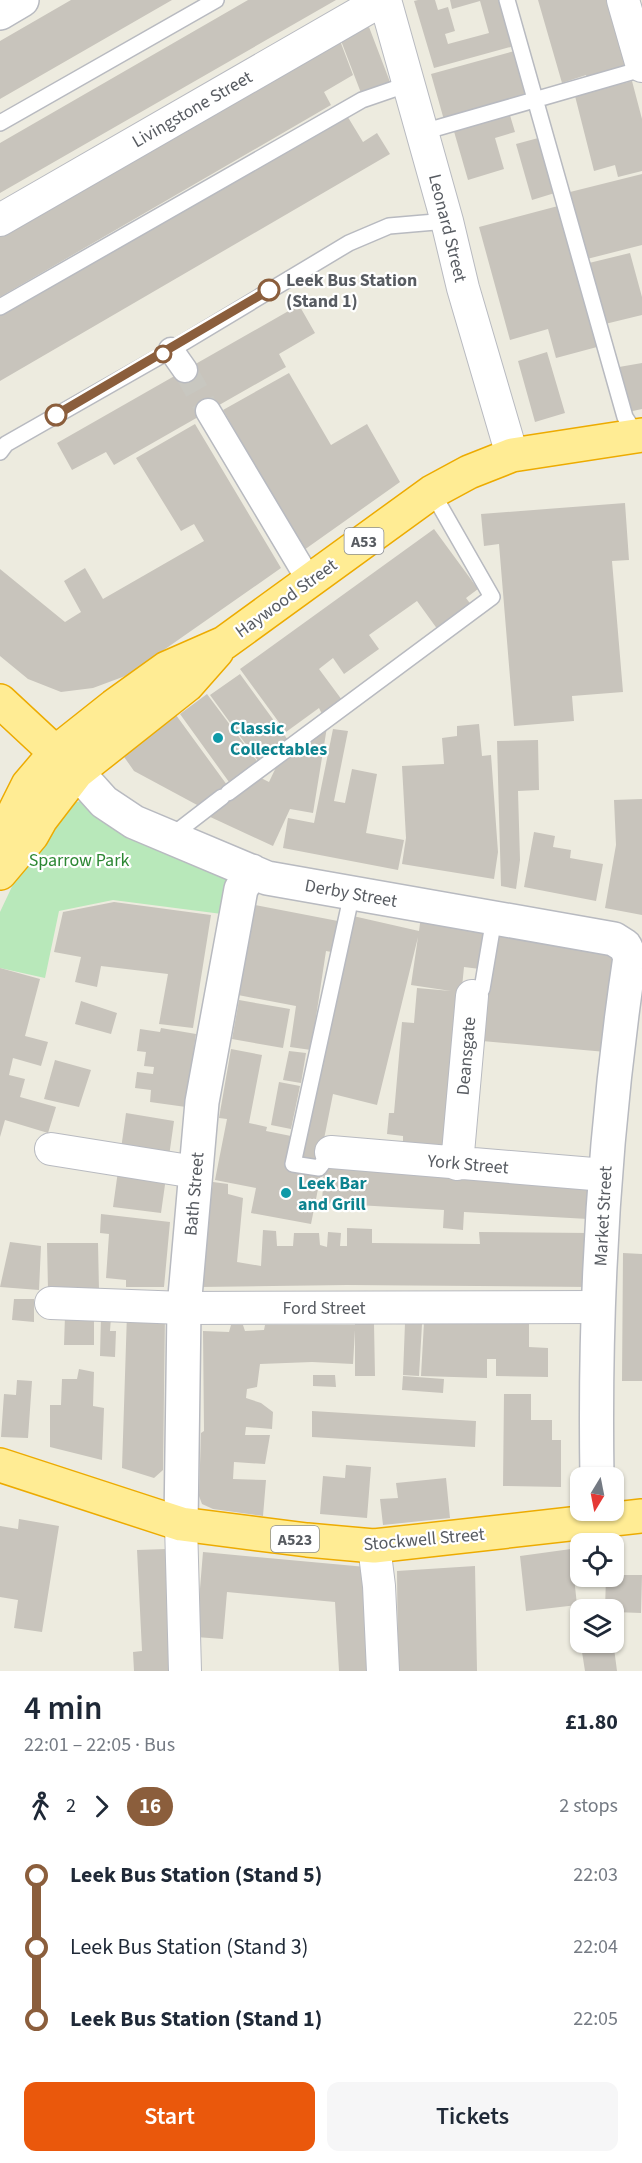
<!DOCTYPE html>
<html lang="en">
<head>
<meta charset="utf-8">
<style>
  body { margin:0; font-family:"Source Sans 3",sans-serif; background:#f6f6f7; color:#1f2937; height:100vh; display:flex; flex-direction:column; font-size:22px; white-space:nowrap }
  * { box-sizing:border-box; margin:0 }
  p { font-size:20px; color:#747a83 }
  .icon { flex:none; width:33px; height:33px; fill:none; stroke:currentColor; stroke-width:2; stroke-linecap:round; stroke-linejoin:round }
  .map { position:relative; height:1671px; overflow:hidden }
  .drawer { display:flex; flex-direction:column; background:#fff; flex:1 }
  .drawer>* { flex:none }
  .badge { padding:0 12px; border-radius:20px; font-size:21px; line-height:39px }
  .needle { width:39px; rotate:190deg }
  .tools { position:absolute; left:570px; top:1467px; display:grid; gap:12px }
  .tools a { display:grid; place-items:center; width:54px; height:54px; border-radius:12px; background:#fff; box-shadow:0 2px 4px #0004; font-size:30px }
  .map>.badge { position:absolute; translate:-50% -50%; box-shadow:0 0 0 3px #fff }
  .legs { display:flex; align-items:center; gap:9px; height:66px; padding:0 24px; font-size:20px }
  .legs p { margin-inline-start:auto }
  .head { display:flex; align-items:center; justify-content:space-between; height:102px; padding:0 24px }
  h1 { font-size:33px; font-weight:600; line-height:45px }
  .cta { display:flex; gap:12px; margin-top:auto; padding:12px 24px }
  .cta a { flex:1; height:69px; border-radius:12px; background:#ea580c; color:#fff; font-size:24px; font-weight:600; line-height:69px; text-align:center }
  .cta a+a { background:#f6f6f7; color:#1f2937 }
  ul { padding:0 24px; list-style:none }
  li { display:flex; align-items:center; gap:21px; height:72px; font-size:22px }
  li i { display:grid; place-items:center; width:9px; height:100%; margin:0 8px; background:currentColor }
  li i::after { content:''; width:15px; height:15px; margin:-8px; border:4px solid; border-radius:50%; background:#fff }
  li p { margin-inline-start:auto }
  li:first-child i { background:linear-gradient(#0000 50%,currentColor 0) }
  li:last-child i { background:linear-gradient(currentColor 50%,#0000 0) }
  .map>svg:first-child { display:block }
</style>
</head>
<body>
<div class="map">
<svg width="642" height="1671" viewBox="0 0 642 1671">
  <rect width="100%" height="100%" fill="#edebdf"/>
  <path fill="#b8e8ba" d="M81,801L239,874L222,914L113,900L59,911L45,978L0,968V912L25,859L68,804Z"/>
  <path fill="#c8c4bc" d="M71,0H172L0,99V41Z
    M248,0H336L0,193V143Z
    M418,0H435L438,10L448,7L455,31L445,34L448,44L489,33L480,1L452,9L450,0H501L514,46L434,68L414,1Z
    M538,0H610L630,69L588,81L586,75L562,83Z
    M369,27L390,82L361,93L340,38Z
    M339,38L353,75L324,92L331,105L0,297V236Z
    M518,50L531,95L444,120L431,74Z
    M632,81L642,119V171L618,177L615,165L594,171L575,96Z
    M509,112L515,132L495,138L504,169L468,180L453,128Z
    M346,114L363,142L377,133L390,154L0,381V315Z
    M542,137L558,192L532,200L516,144Z
    M642,174V245L587,259L570,192Z
    M558,206L597,347L556,358L548,329L510,340L479,227Z
    M630,253L642,297V315L605,324L589,263Z
    M299,305L315,333L279,354L286,367L114,465L106,452L72,470L57,443Z
    M547,352L565,413L535,422L518,361Z
    M642,363V409L628,412L619,367Z
    M289,373L331,445L367,424L400,482L304,550L223,410Z
    M195,424L281,568L128,675L93,688L61,692L28,679L0,656V569L65,622L81,612L64,581L85,568L103,599L204,541L194,524L181,531L136,458Z
    M625,503L629,560L612,561L623,692L572,696L574,721L514,726L499,544L484,546L481,514Z
    M434,529L478,589L466,598L472,606L438,630L417,601L369,635L379,649L344,674L333,658L319,669L342,700L322,714L319,708L286,732L240,669Z
    M240,674L288,740L258,761L210,695Z
    M207,694L257,761L229,782L180,714Z
    M176,715L227,785L257,776L269,782L279,761L327,727L313,813L290,809L273,846L206,815L199,806L134,771L122,754Z
    M479,724L482,756L491,755L498,852L494,879L402,864L406,838L402,766L444,764L442,738L457,736V726Z
    M333,729L348,731L334,801L345,803L352,769L377,774L366,833L404,840L398,870L283,848L288,818L314,823Z
    M538,740L539,790L518,791L520,860L516,889L501,886L497,741Z
    M642,799V915L605,908L616,845L614,800Z
    M534,832L555,836L553,847L571,850L570,858L603,864L596,901L524,887Z
    M114,902L211,915L193,1028L159,1024L168,974L101,966L97,987L75,982L81,957L54,952L63,912Z
    M255,905L343,922L337,953L326,951L311,1050L290,1047L296,1006L238,995Z
    M353,916L419,931L421,916L486,926L480,969L464,967L446,1149L403,1144V1136L387,1134L389,1113H394L402,1022L414,1023L417,988L451,991L411,985L418,937L377,1105L333,1094L319,1164L298,1160Z
    M498,928L616,949L606,1052L482,1041L486,996Z
    M0,968L40,979L25,1036L48,1042L41,1066L13,1058L9,1075L25,1079L20,1097L56,1107L48,1133L5,1120L0,1137Z
    M239,1000L290,1009L283,1048L232,1039Z
    M81,1001L117,1013L111,1034L75,1024Z
    M161,1028L196,1034L186,1107L150,1102L151,1090L135,1088L137,1072L153,1074L154,1067L144,1066L146,1052L137,1051L140,1029L160,1032Z
    M231,1049L262,1055L249,1123L267,1127L266,1131L291,1136L285,1167L321,1174L311,1224L251,1213L256,1188L215,1180L227,1119L219,1118Z
    M289,1051L306,1053L301,1083L283,1080Z
    M55,1060L91,1070L79,1107L44,1099Z
    M279,1082L300,1086L291,1129L271,1125Z
    M126,1113L174,1121L161,1213L113,1207Z
    M324,1166L590,1183L588,1219L464,1212L463,1230L443,1228L444,1210L322,1203Z
    M213,1182L228,1184V1194L243,1198L237,1262L261,1266L263,1230L276,1231L277,1246H293L294,1233H319L320,1245L327,1247L328,1232L341,1233L340,1246H347V1228L372,1229V1243L480,1244L479,1232L589,1233V1287L347,1285L199,1287Z
    M101,1214L170,1222L164,1287H126V1280L106,1278L109,1234L100,1233Z
    M10,1242L41,1246L39,1290L0,1287Z
    M47,1243H98L99,1290H48Z
    M623,1253L642,1254V1381H622Z
    M14,1299H34V1322L12,1320Z
    M127,1313L165,1314L163,1470L154,1478L122,1468Z
    M65,1316L94,1317V1345H64Z
    M101,1317H111L110,1331H116L115,1357L100,1356Z
    M424,1322L529,1323V1347L548,1348V1377L496,1376V1359H487V1378L421,1376Z
    M355,1323L374,1324L375,1376H355V1330L353,1364L312,1362L260,1364L257,1387L247,1389L246,1398L261,1403L273,1412L272,1429L246,1427L245,1435H270L265,1464L234,1462L233,1479L266,1480L263,1516L213,1509L202,1504L199,1496L201,1433L204,1431L203,1331L229,1332L231,1325H243L245,1331L264,1330L265,1325H355Z
    M405,1323L422,1324L419,1376L403,1375Z
    M79,1369L94,1372L93,1406L104,1408L102,1460L50,1447V1405H61L62,1379H77Z
    M313,1375H335L336,1387L313,1386Z
    M403,1376L444,1379L443,1393L402,1390Z
    M17,1380L32,1381L28,1438L1,1437L4,1394L16,1395Z
    M504,1394H531V1420H552V1440H561V1487L503,1486Z
    M312,1411L476,1421L475,1447L312,1437Z
    M346,1465L371,1467L367,1518L320,1514L323,1476L345,1478Z
    M446,1478L450,1518L383,1525L380,1499L398,1498L396,1483Z
    M19,1519L59,1526L42,1632L14,1628L18,1600L0,1597V1526L18,1529Z
    M167,1549L174,1671H134L133,1652L142,1651L137,1550Z
    M571,1549L577,1605L526,1611L520,1556Z
    M203,1552L366,1567L371,1671H339L335,1602L227,1592L223,1639L196,1637Z
    M475,1566L477,1671H398L397,1571Z
    M614,1575H642L641,1613L614,1612V1610H605L606,1576H614Z
    M614,1648L617,1671H585L582,1652Z"/>
  <g fill="none" stroke-linecap="round" stroke-linejoin="round">
    <path stroke="#c8c7c0" stroke-width="24" stroke-dasharray="24 12" stroke-linecap="butt" d="M185,370L208,411"/>
    <defs>
      <path id="service" d="M507,0L625,417L637,436
        M0,123L216,0
        M423,132L642,69
        M0,307L362,100L394,89
        M0,452L6,444L171,350L349,243L389,226L447,221
        M228,793L492,597L432,492
        M170,837L222,797
        M472,996L482,989L494,918
        M331,1152L319,1168L293,1164L352,893"/>
      <path id="pedestrian" d="M171,350L185,370
        M208,411L310,582"/>
      <path id="minor" d="M385,0L447,221L463,288L512,455
        M623,0L642,66
        M0,220L370,7L385,0
        M51,1149L195,1172
        M331,1152L605,1175
        M457,1164L472,996
        M51,1303L184,1308L598,1307
        M181,1524L185,1671
        M374,1546L379,1586L383,1671"/>
      <path id="tertiary" d="M0,13L22,0
        M77,772L104,802L134,822L267,878L614,939L625,946L630,957
        M597,1478C594,1303 604,1130 630,957
        M181,1524L184,1308L202,1102L241,889L252,871"/>
      <path id="trunk" d="M0,701L71,767
        M0,841L28,785L56,752L114,706L167,668L224,643L432,492L469,472L512,455L642,435
        M0,873L32,835L41,819L77,772L187,685L217,651
        M0,1465L181,1524L307,1540L374,1546L642,1516"/>
    </defs>
    <use href="#service" stroke="#b8bac0" stroke-width="18"/>
    <use href="#pedestrian" stroke="#b8bac0" stroke-width="27"/>
    <use href="#minor" stroke="#b8bac0" stroke-width="34"/>
    <use href="#tertiary" stroke="#b8bac0" stroke-width="36"/>
    <use href="#trunk" stroke="#edab00" stroke-width="36"/>
    <use href="#service" stroke="#fff" stroke-width="15"/>
    <use href="#pedestrian" stroke="#fff" stroke-width="24"/>
    <use href="#minor" stroke="#fff" stroke-width="32"/>
    <use href="#tertiary" stroke="#fff" stroke-width="33"/>
    <use href="#trunk" stroke="#ffec94" stroke-width="33"/>
  </g>
  <g fill="none" stroke-linecap="round" stroke-linejoin="round">
    <defs>
      <path id="line-1" d="M56,415L269,290"/>
    </defs>
    <use href="#line-1" stroke="#fff" stroke-width="14"/>
    <use href="#line-1" stroke="#8b5e3c" stroke-width="9"/>
  </g>
  <g fill="#fff" stroke="#8b5e3c" stroke-width="3">
    <circle cx="269" cy="290" r="10"/>
    <circle cx="163" cy="354" r="8"/>
    <circle cx="56" cy="415" r="10"/>
  </g>
  <g fill="#0f9aa8" stroke="#fff" stroke-width="2">
    <circle cx="218" cy="738" r="6"/>
    <circle cx="286" cy="1193" r="6"/>
  </g>
  <g text-anchor="middle" stroke-width="4.5" stroke-linejoin="round" paint-order="stroke">
    <g fill="#fff" stroke="#8a8d91" stroke-width="1.5">
      <rect x="344.5" y="528" width="39" height="26" rx="4.5"/>
      <rect x="271" y="1526" width="48" height="26" rx="4.5"/>
    </g>
    <g font-size="16" font-weight="bold" fill="#585c62">
      <text x="364" y="547">A53</text>
      <text x="295" y="1545">A523</text>
    </g>
    <g font-size="18" fill="#585c62" stroke="#fff">
      <text transform="translate(192 109) rotate(-30)" y="6">Livingstone Street</text>
      <text transform="translate(448 228) rotate(76)" y="6">Leonard Street</text>
      <text transform="translate(286 598) rotate(-36)" y="6">Haywood Street</text>
      <text transform="translate(351 893) rotate(10)" y="6">Derby Street</text>
      <text transform="translate(466 1056) rotate(-85)" y="6">Deansgate</text>
      <text transform="translate(468 1164) rotate(5)" y="6">York Street</text>
      <text transform="translate(194 1194) rotate(-85)" y="6">Bath Street</text>
      <text transform="translate(603 1216) rotate(-87)" y="6">Market Street</text>
      <text x="324" y="1314">Ford Street</text>
      <text transform="translate(424 1539) rotate(-5)" y="6">Stockwell Street</text>
    </g>
    <g font-size="18" font-weight="bold" fill="#585c62" stroke="#fff" text-anchor="start">
      <text x="286" y="286">Leek Bus Station<tspan x="286" dy="21">(Stand 1)</tspan></text>
    </g>
    <g font-size="18" font-weight="bold" fill="#0d838f" stroke="#fff" text-anchor="start">
      <text x="230" y="734">Classic<tspan x="230" dy="21">Collectables</tspan></text>
      <text x="298" y="1189">Leek Bar<tspan x="298" dy="21">and Grill</tspan></text>
    </g>
    <g font-size="18" fill="#2c8733" stroke="#fff">
      <text x="79" y="866">Sparrow Park</text>
    </g>
  </g>
</svg>
<div class="tools">
<a><svg class="needle" viewBox="-14 -14 28 28"><path d="M0-13l5 13h-10z" fill="#e53935"/><path d="M0 13l5-13h-10z" fill="#747a83"/></svg></a>
<a><svg class="icon" aria-label="locate" viewBox="0 0 24 24"><circle cx="12" cy="12" r="6"/><path d="M12 2v4M12 18v4M2 12h4M18 12h4"/></svg></a>
<a><svg class="icon" aria-label="layers" viewBox="0 0 24 24"><path d="M12 4l9 5-9 5-9-5zM3 14l9 5 9-5"/></svg></a>
</div>
</div>
<section class="drawer">
<div class="head"><div><h1>4 min</h1><p>22:01 – 22:05 · Bus</p></div><b>£1.80</b></div>
<div class="legs"><svg class="icon" aria-label="walk" viewBox="0 0 24 24"><circle cx="13" cy="4" r="2"/><path d="M13 8l-2 6 4 7M11 14l-3 7M7 12l3-4h3l4 4"/></svg>2<svg class="icon" aria-label="forward" viewBox="0 0 24 24"><path d="M9 5l7 7-7 7"/></svg><b class="badge" style="background:#8b5e3c;color:#fff">16</b><p>2 stops</p></div>
<ul>
<li><i style="color:#8b5e3c"></i><b>Leek Bus Station (Stand 5)</b><p>22:03</p></li>
<li><i style="color:#8b5e3c"></i><span>Leek Bus Station (Stand 3)</span><p>22:04</p></li>
<li><i style="color:#8b5e3c"></i><b>Leek Bus Station (Stand 1)</b><p>22:05</p></li>
</ul>
<div class="cta"><a>Start</a><a>Tickets</a></div>
</section>
</body>
</html>
